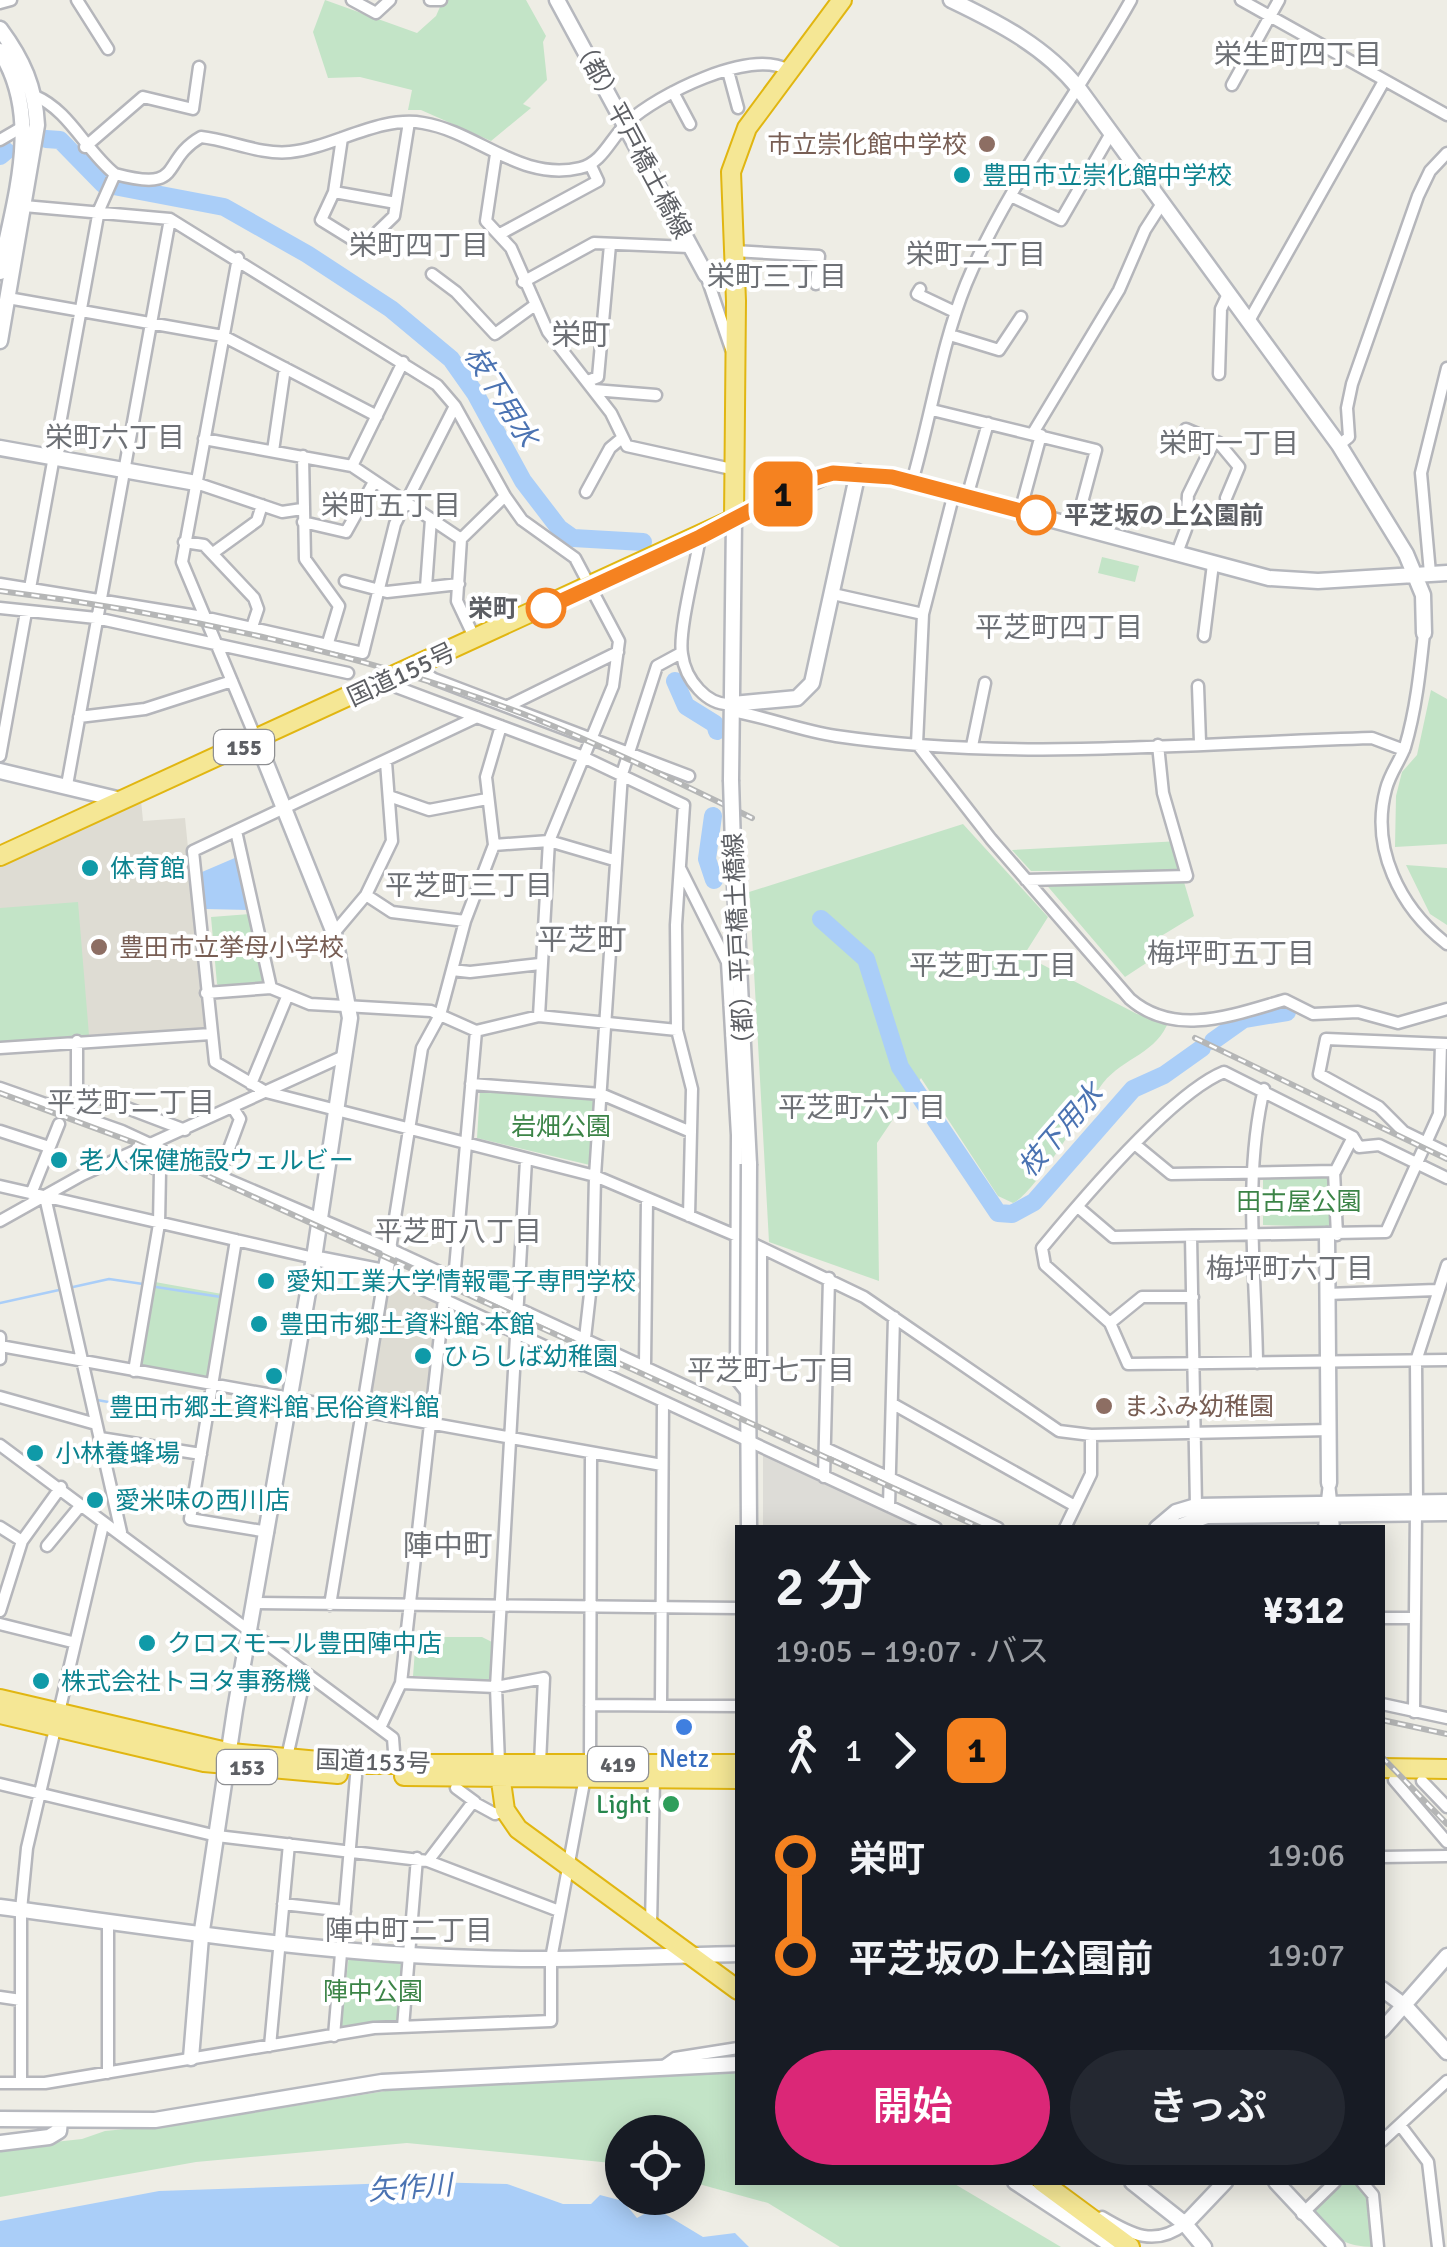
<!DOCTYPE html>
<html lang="ja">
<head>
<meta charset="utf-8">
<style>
  body { margin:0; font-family:Signika,"Noto Sans JP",sans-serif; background:#242831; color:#f1f3f6; height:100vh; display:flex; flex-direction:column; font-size:38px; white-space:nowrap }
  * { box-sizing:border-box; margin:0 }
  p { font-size:32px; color:#9ea1a6 }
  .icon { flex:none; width:55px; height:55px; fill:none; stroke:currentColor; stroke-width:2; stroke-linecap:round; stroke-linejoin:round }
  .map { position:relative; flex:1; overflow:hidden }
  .details { position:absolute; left:735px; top:1525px; width:650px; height:660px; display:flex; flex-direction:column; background:#171b24; border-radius:0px; box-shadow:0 5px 25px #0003 }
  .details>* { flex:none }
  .badge { padding:0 20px; border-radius:15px; font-size:35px; line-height:65px }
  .buttons { position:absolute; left:605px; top:2115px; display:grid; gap:20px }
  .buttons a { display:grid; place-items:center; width:100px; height:100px; border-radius:50%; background:#171b24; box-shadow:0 5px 25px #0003; font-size:50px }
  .map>.badge { position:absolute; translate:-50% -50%; box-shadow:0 0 0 5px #fff }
  .legs { display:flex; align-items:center; gap:15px; height:110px; padding:0 40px; font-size:32px }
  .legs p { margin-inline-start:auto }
  .overview { display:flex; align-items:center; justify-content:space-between; height:170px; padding:0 40px }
  h1 { font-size:55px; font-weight:600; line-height:75px }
  .action { display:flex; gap:20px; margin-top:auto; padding:20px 40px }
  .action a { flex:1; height:115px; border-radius:60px; background:#db2777; color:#fff; font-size:40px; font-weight:600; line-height:115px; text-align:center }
  .action a+a { background:#242831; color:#f1f3f6 }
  ul { padding:0 40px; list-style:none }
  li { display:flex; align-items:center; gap:35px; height:100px; font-size:38px }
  li i { display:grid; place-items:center; width:15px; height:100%; margin:0 12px; background:currentColor }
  li i::after { content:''; width:25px; height:25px; margin:-12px; border:8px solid; border-radius:50%; background:#171b24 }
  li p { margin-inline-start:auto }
  li:first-child i { background:linear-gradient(#0000 50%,currentColor 0) }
  li:last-child i { background:linear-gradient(currentColor 50%,#0000 0) }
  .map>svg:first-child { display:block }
</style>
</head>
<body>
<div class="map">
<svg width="1447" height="2247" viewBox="0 0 1447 2247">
  <rect width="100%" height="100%" fill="#eeede5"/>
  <path fill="#dddcd7" d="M768,1455L926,1527H763V1456Z"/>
  <path fill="#dedcd3" d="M141,800L143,821L185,818L206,1027L202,1031L0,1045V867Z
    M388,1278L441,1303L428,1418L366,1408Z"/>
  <path fill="#c3e4c7" d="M325,0L417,33L436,16L443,0H526L546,36L543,42L547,80L523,104L531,108L491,141L421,110H408L412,90L360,77L328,78L313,32Z
    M1102,557L1139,566L1135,582L1098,573Z
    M1431,690L1447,699V844L1395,847L1396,796L1402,772L1417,755Z
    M963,824L1048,917L1024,955L1137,1014L1169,1020C1158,1053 1124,1057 1103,1083C1085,1107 1035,1194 1013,1203L998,1196L921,1078L877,1143L879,1281L769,1242L750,899L746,893Z
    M1180,841L1183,870L1031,871L1012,850Z
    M1406,865L1447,868V925L1430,914Z
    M1044,882H1184L1194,916L1153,941L1160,954L1125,977Z
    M78,902L89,1035L0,1043V908Z
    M250,914L268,983L221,987L217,984L211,917Z
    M480,1090L597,1096L594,1166L477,1138Z
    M1332,1174L1333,1227L1263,1225V1176Z
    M155,1282L222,1294L208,1379L141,1367Z
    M416,1637H482L496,1644L495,1681L413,1676Z
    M349,1954L406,1959L397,2023L346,2029L341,2025Z
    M737,2073L738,2182L953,2183L1061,2247H840L768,2203L688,2181V2132H622V2164L407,2143L196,2162L0,2197V2148L82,2139L105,2131L195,2122L428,2084Z
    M1343,2183H1358L1368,2195L1375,2247C1344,2247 1329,2236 1312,2210Z"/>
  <path fill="#aacef8" d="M237,857L249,910L205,909L202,872Z
    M425,2182L507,2184L563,2204H591L600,2195L623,2201L637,2218L655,2208L703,2237L735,2233L749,2247H0V2221L159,2191Z"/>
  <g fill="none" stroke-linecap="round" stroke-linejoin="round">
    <path stroke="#aacef8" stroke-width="2.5" d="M73,1287L109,1279L143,1284
      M156,1287L221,1297
      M0,1303L59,1290
      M97,1400L199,1418"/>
    <path stroke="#aacef8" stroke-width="18" d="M46,139L60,140L103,184L224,207L307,254L391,309L451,359L475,393L523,481L559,528L573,538L643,542
      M0,156L6,151
      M675,681L686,706L715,724L717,731
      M713,816L707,859L714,880
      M821,919L866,959L900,1067L998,1213L1012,1214L1034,1202L1133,1089L1164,1075L1202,1048
      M1213,1041L1244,1019L1287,1012"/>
    <defs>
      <path id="street" d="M77,0L108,49
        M352,0L376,13L390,0
        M430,0H441
        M1241,0L1447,115
        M0,3L11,0
        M728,71L738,108
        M1232,85L1279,0
        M673,92L690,124
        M35,96C69,110 86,151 115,174
        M342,138L334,192L321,220L363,246L394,216L409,122
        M0,140L24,126
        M85,147L143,97L193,109L199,67
        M496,154L486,221L511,248L548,332L611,413L627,446L736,470
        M334,192L396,203
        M1013,197L1061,220L1110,135
        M24,206L170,219L437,385L455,406L505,496L461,539L457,601L475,639
        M500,234L598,181L590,164
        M734,251L819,256L816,284
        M238,258L182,562L257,741
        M432,274L456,292L495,334L535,305
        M706,275L731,349
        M523,282L594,243L689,247
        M920,289L917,294L955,312
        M8,298L223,336L377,416
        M1250,319L1384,81
        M950,335L999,350L1021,317
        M1219,374L1221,309L1229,292
        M588,381L598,377L610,245
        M594,390L656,395
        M932,410L1096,450L1076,525
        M1186,429L1219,443L1239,467L1226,498
        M1033,433L1119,290L1145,230L1161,205
        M204,439L352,466L461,539
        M1339,445L1349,437L1347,408L1352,384L1418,196L1430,171L1447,153
        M273,451L285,368
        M303,456L305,559L339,606L327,646
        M352,466L403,362
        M912,482C931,417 941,346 966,284C1007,185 1079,93 1131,0
        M196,483L282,512L302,509
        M586,492L610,448L622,438
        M954,493L923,614L917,744L991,839L1130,999C1175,1038 1233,1015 1285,1000L1313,1014L1358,1012L1398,1023L1447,1009
        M505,496L522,520L575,558L619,641L613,686L549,841L539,1016
        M967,497L988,423
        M1020,512L1041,435
        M303,522L346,532L374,482
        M700,537C696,564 678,631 682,654C685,679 707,707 733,704
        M184,542L204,545L254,598L258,609L252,627
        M213,553L257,521L262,505
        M1177,553L1186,529L1188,495L1214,442
        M1430,573L1421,473L1447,368
        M345,581L387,592L459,584
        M0,584L203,617L363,653L395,524L455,406
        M426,587L431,519
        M30,588L99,210L115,174C186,193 159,161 201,137C230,140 260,155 290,152C332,148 380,115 423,123C478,132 520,182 580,168C603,163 611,137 628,122C657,95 750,48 788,70
        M833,594L923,614
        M0,608L96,618L348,673
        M1424,633C1420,671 1416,710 1405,747C1400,761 1390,773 1386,789C1370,848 1400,908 1447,944
        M1204,636L1213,564
        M416,668L434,679L689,776
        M383,682L581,756L684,805L676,925L677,1030L692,1089L689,1216
        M1198,686L1200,742
        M510,705L618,652
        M732,711C767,717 801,731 836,736C1013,762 1195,743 1372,738L1404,750
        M79,717L145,709L232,681
        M477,717L193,851L215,1062L266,1092L595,1176L737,1236L864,1297L1059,1431L1091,1435L1330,1430
        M972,746L985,683
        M0,756L26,612
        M67,785L170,219
        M389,796L429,810L487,799
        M236,831L271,988
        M494,845L549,841L614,860
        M680,868L727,962L737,1135L736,1379L748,1394
        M1026,880L1187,876L1163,793L1158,745
        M366,895L392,912L465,921
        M334,933L366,895L392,841L386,762
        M452,970L470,972L540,964
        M206,993L271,988L310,1004L431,1011L476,1031L539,1016L677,1030
        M77,1041V1089L185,1130
        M1446,1044L1326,1039L1319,1074L1379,1107L1404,1132L1447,1153
        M0,1048L211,1034
        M251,1084L287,997
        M471,1084L601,1094L691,1132
        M0,1088L122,1131L219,1176
        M233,1108L240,1119L219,1176L390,1249L748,1415
        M0,1131L49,1147
        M1137,1146L1171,1174L1334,1171L1337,1235
        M129,1155L160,1171L159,1224L134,1371
        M1335,1172L1353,1137
        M1447,1178L1379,1145L1359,1147L1353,1137L1224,1072C1172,1093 1080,1202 1042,1248L1045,1265L1110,1323L1128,1364L1447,1360
        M0,1186L314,1258
        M31,1194L59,1124
        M45,1197L121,1532
        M1079,1208L1113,1237L1386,1232L1439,1114L1441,1044
        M0,1221L82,1175L346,1055
        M1191,1236L1196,1506
        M236,1240L190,1519L268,1532
        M390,1249L422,1048L440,1015L465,921L494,845L486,777L501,726
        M1327,1294L1436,1290
        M1110,1323L1142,1297H1193
        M0,1337V1359
        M0,1346L662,1465
        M1257,1363C1256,1274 1243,1176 1264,1089
        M582,1365L593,1267L595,1176L622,774L657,666L681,653
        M645,1365L647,1199
        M748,1381L761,1378V1248
        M0,1397L96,1424
        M893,1404L1075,1506
        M100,1438L201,1454
        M0,1445L393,1738L395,1765
        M825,1448L998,1528
        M824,1477L829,1278
        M1417,1503L1416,1361L1447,1265
        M889,1506L894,1317
        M0,1527L22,1541
        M1065,1528L1091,1474V1435
        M1324,1528L1329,1483L1334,1528
        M47,1546L81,1505
        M256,1603L738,1608
        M330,1605L385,1272L936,1528
        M0,1611L22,1541L61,1487
        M1382,1618H1415
        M0,1624L72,1642
        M401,1683L496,1687L544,1678L540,1763
        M661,1704L663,1402
        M1382,1704L1447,1718
        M590,1705L738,1706
        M1414,1712L1416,1513
        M380,1728L401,1683L444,1299L454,1280L476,1031
        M287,1757L306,1673
        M499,1763L496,1687L526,1160
        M590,1764L591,1453
        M1394,1780L1447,1842
        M1422,1781L1447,1807
        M0,1784L217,1836L428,1861L559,1911
        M456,1788L475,1802
        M1382,1857L1447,1856
        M428,1861L473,1802L495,1814L505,1810
        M283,1904L345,1911
        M108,1923V2073
        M651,1926L654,1778
        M0,1997L21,2000
        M403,2027L417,1858
        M334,2036L356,1776
        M270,2046L289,1844
        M661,2068L675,2058L738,2048
        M21,2082V1910L27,1848L103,1525
        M0,2083H45L374,2028L551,2021V1959L585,1777
        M1400,2125L1428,2162L1438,2247
        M1382,2141L1447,2081
        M1362,2182L1373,2195L1378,2247
        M1302,2214L1335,2182
        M1102,2217C1132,2235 1155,2247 1185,2224"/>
      <path id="secondary" d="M557,0L706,275
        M951,0C999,23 1046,47 1079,89L1339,445L1406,554L1423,595L1424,633
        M0,29C23,60 35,87 37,125L0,341
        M0,51C43,118 14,199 0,272
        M0,448L196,483
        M733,704L797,698L812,683L858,472
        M0,771L117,799
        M731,780L734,519L833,473L892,477L1269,578L1318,581L1447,573
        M733,846L749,1164
        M1327,1235L1329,1483
        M314,1258L385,1272L390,1249
        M748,1372L749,1528
        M1157,1528L1176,1512L1196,1506L1447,1502
        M1175,1528L1207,1516L1447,1513
        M0,1907C159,1928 317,1954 478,1958C564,1961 651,1956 738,1954
        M1382,1989L1406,2007L1447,2052
        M1382,2030L1447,1956
        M191,2058L201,1937L235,1710L314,1258L350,1018L334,933L257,741
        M0,2119L155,2120L382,2082L738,2064
        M0,2143L49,2137L59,2131L60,2120
        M1015,2182L1114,2247
        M1132,2182L1185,2224L1204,2247
        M1276,2182L1337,2247
        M1185,2224L1225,2182"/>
      <path id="highway" d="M0,856L734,519L736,301L731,172L747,128L842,0
        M0,1699L231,1753L352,1764H738
        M0,1714L204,1762L338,1774
        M499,1767L505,1810L518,1829L738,1990
        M1382,1768L1447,1769
        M404,1776L738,1779
        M1042,2182L1130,2247"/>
    </defs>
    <use href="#street" stroke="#b5b6bb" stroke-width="15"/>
    <use href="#secondary" stroke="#b6b8be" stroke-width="19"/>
    <use href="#highway" stroke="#e1b611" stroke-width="22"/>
    <use href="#street" stroke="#fff" stroke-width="10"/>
    <use href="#secondary" stroke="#fff" stroke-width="14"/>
    <use href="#highway" stroke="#f5e795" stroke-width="18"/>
    <defs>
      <path id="rail" d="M0,591C171,612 371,655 531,717C606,747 679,783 752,818
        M1195,1038L1447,1159
        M0,1093L135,1143L981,1528
        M1382,1720L1447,1734
        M1382,1757L1447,1824"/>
    </defs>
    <use href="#rail" stroke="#b5b6b6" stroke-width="6"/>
    <use href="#rail" stroke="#fff" stroke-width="2.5" stroke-dasharray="8" stroke-linecap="butt"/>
    <defs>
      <path id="secondary-bridge" d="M731,780L733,846
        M748,1372L749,1164"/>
    </defs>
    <use href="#secondary-bridge" stroke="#b6b8be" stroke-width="19" stroke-linecap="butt"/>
    <use href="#secondary-bridge" stroke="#fff" stroke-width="14"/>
  </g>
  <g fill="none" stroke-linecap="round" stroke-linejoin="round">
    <defs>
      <path id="line-1" d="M546,608L700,537L809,480L833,473L892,477L1036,515"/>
    </defs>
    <use href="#line-1" stroke="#fff" stroke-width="22"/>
    <use href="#line-1" stroke="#f58220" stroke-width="15"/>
  </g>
  <g fill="#8d6e63" stroke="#fff" stroke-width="4">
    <circle cx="987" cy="144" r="10"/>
    <circle cx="99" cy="947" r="10"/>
    <circle cx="1104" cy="1406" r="10"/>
  </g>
  <g fill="#0f9aa8" stroke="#fff" stroke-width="4">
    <circle cx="962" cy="175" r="10"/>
    <circle cx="90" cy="868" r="10"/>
    <circle cx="59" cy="1160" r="10"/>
    <circle cx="266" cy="1281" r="10"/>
    <circle cx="259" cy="1324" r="10"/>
    <circle cx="423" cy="1356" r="10"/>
    <circle cx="274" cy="1376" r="10"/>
    <circle cx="35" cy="1453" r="10"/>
    <circle cx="95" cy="1500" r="10"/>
    <circle cx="147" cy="1643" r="10"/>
    <circle cx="41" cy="1681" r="10"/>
  </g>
  <g fill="#fff" stroke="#f58220" stroke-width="5">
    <circle cx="1036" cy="515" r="18"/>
    <circle cx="546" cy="608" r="18"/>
  </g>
  <circle fill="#3f7fe0" stroke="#fff" stroke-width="4" cx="684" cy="1727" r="10"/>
  <circle fill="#2e9e5b" stroke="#fff" stroke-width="4" cx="671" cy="1804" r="10"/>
  <g text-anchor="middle" stroke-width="8" stroke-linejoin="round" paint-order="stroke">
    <g fill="#fff" stroke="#8e8f92" stroke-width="2.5">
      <rect x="214" y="730" width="60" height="34" rx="8"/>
      <rect x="588" y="1747" width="60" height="34" rx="8"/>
      <rect x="217" y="1750" width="60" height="34" rx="8"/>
    </g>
    <g font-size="22" font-weight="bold" fill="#5d5f64">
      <text x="244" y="755">155</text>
      <text x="618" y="1772">419</text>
      <text x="247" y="1775">153</text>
    </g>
    <g font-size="25" fill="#5d5f64" stroke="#fff">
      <text transform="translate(632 137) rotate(62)" y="9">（都）平戸橋土橋線</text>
      <text transform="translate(401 674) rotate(-25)" y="9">国道155号</text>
      <text transform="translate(738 945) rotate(-93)" y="9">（都）平戸橋土橋線</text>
      <text transform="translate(373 1761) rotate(2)" y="9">国道153号</text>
    </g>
    <g font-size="25" fill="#785e54" stroke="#fff" text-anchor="start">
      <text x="967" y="153" text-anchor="end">市立崇化館中学校</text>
      <text x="119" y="956">豊田市立挙母小学校</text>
      <text x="1124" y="1415">まふみ幼稚園</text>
    </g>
    <g font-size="25" fill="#0d838f" stroke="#fff" text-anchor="start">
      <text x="982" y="184">豊田市立崇化館中学校</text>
      <text x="110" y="877">体育館</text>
      <text x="79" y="1169">老人保健施設ウェルビー</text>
      <text x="286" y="1290">愛知工業大学情報電子専門学校</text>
      <text x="279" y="1333">豊田市郷土資料館 本館</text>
      <text x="443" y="1365">ひらしば幼稚園</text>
      <text x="274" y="1416" text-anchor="middle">豊田市郷土資料館 民俗資料館</text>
      <text x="55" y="1462">小林養蜂場</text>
      <text x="115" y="1509">愛米味の西川店</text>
      <text x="167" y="1652">クロスモール豊田陣中店</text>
      <text x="61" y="1690">株式会社トヨタ事務機</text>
    </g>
    <g font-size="25" font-weight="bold" fill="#5d5f64" stroke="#fff" text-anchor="start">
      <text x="1064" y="524">平芝坂の上公園前</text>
      <text x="518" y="617" text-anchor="end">栄町</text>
    </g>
    <g font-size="25" fill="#3c8447" stroke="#fff">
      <text x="561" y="1135">岩畑公園</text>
      <text x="1299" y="1210">田古屋公園</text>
      <text x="373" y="2000">陣中公園</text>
    </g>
    <g font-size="25" fill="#366cbe" stroke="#fff">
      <text x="684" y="1767">Netz</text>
    </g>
    <g font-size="25" fill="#27864d" stroke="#fff" text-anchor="end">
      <text x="651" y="1813">Light</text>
    </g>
    <g font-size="28" fill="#6e7176" stroke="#fff">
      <text x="1298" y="64">栄生町四丁目</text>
      <text x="419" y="255">栄町四丁目</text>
      <text x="976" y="264">栄町二丁目</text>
      <text x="777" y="286">栄町三丁目</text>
      <text x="115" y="447">栄町六丁目</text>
      <text x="1229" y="453">栄町一丁目</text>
      <text x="391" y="515">栄町五丁目</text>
      <text x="1059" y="637">平芝町四丁目</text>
      <text x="469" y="895">平芝町三丁目</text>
      <text x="1231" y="963">梅坪町五丁目</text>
      <text x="993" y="975">平芝町五丁目</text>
      <text x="131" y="1112">平芝町二丁目</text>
      <text x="862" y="1117">平芝町六丁目</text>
      <text x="458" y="1241">平芝町八丁目</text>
      <text x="1290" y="1278">梅坪町六丁目</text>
      <text x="771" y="1380">平芝町七丁目</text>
      <text x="409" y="1940">陣中町二丁目</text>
    </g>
    <g font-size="28" font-style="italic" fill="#4b73b2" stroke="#fff">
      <text transform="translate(502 396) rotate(58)" y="10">枝下用水</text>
      <text transform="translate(1060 1130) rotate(-49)" y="10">枝下用水</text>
      <text transform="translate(410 2187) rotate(-4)" y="10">矢作川</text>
    </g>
    <g font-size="30" fill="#6e7176" stroke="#fff">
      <text x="581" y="345">栄町</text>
      <text x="582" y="950">平芝町</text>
      <text x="448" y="1556">陣中町</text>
    </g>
  </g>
</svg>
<div class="buttons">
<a><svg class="icon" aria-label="locate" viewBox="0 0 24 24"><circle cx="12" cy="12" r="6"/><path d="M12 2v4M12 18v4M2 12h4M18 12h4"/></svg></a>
</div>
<b class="badge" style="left:783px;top:494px;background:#f58220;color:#111">1</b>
<section class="details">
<div class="overview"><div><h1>2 分</h1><p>19:05 – 19:07 · バス</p></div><b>¥312</b></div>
<div class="legs"><svg class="icon" aria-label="walk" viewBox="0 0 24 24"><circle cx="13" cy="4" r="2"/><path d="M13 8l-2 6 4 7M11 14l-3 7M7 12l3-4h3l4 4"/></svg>1<svg class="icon" aria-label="forward" viewBox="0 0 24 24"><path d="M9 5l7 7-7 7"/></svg><b class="badge" style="background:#f58220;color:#111">1</b></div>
<ul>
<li><i style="color:#f58220"></i><b>栄町</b><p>19:06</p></li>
<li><i style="color:#f58220"></i><b>平芝坂の上公園前</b><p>19:07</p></li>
</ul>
<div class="action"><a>開始</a><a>きっぷ</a></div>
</section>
</div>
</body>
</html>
